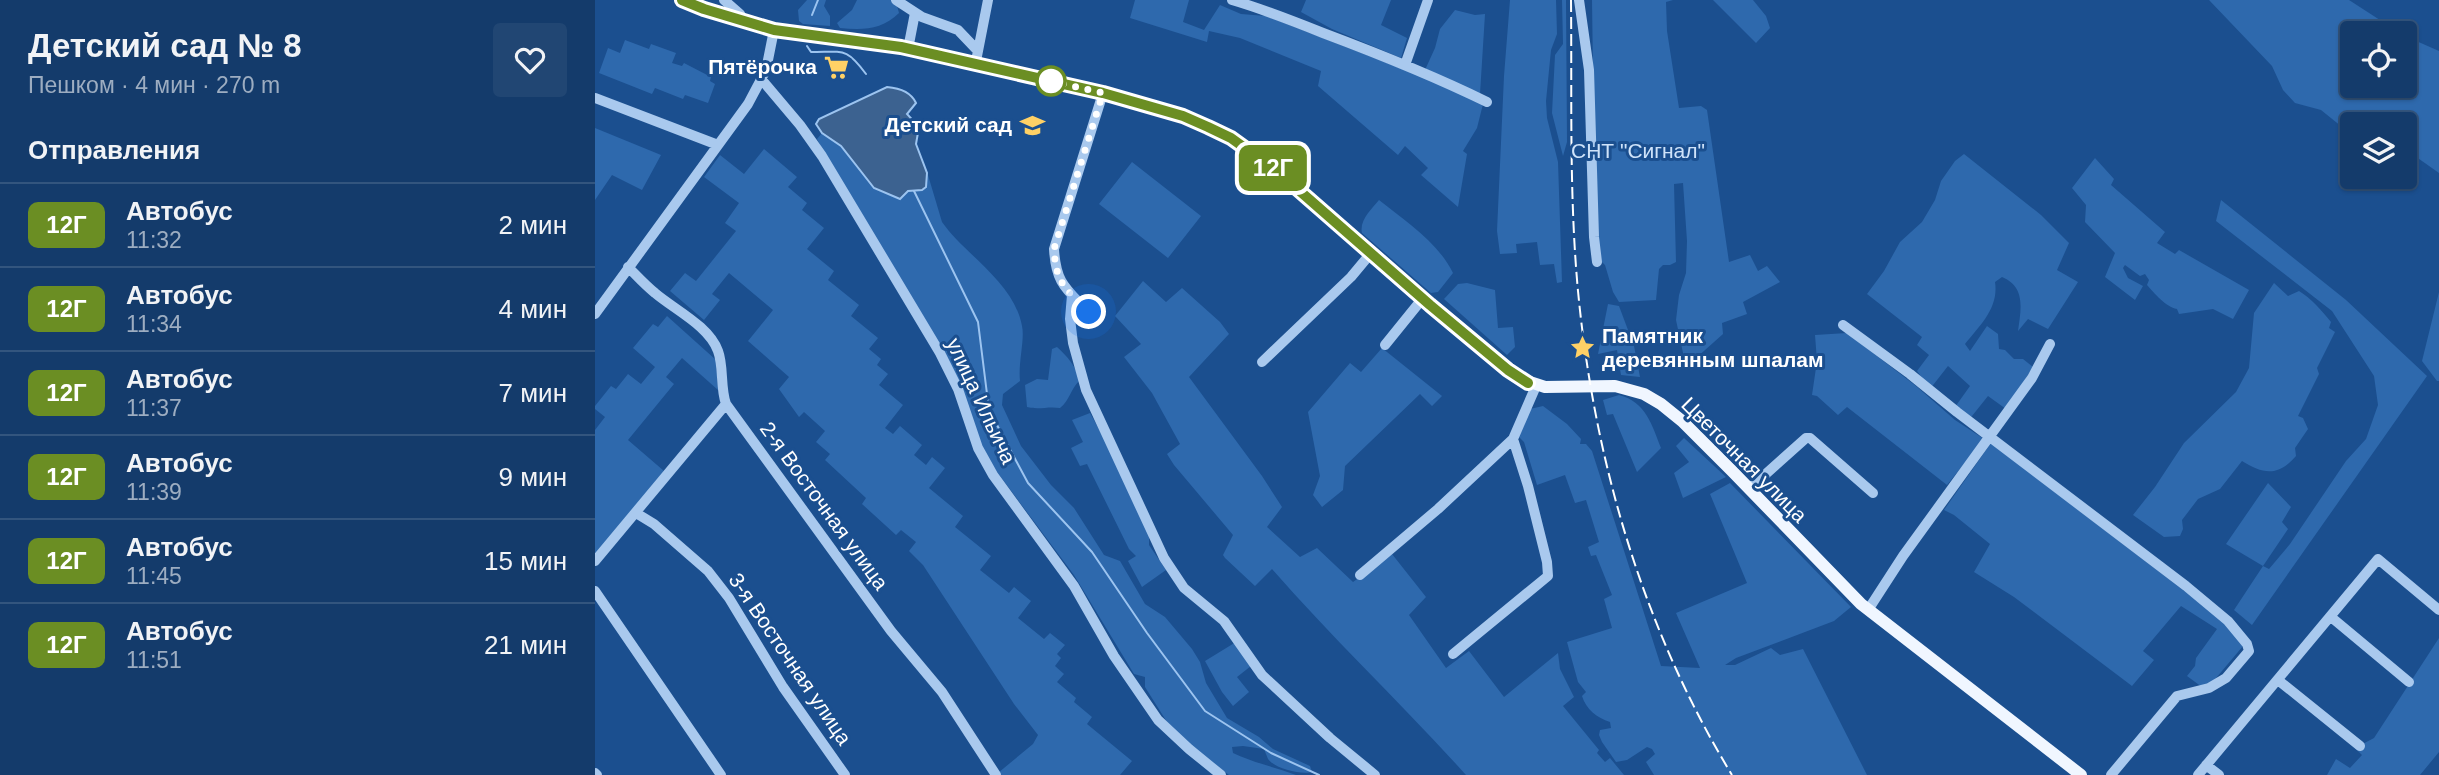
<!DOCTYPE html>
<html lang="ru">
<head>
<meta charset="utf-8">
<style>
  body { margin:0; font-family:Arial,sans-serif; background:#214673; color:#f1f3f6; height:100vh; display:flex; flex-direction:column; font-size:26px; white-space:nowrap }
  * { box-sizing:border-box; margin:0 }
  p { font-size:23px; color:#9dadc1 }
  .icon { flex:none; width:38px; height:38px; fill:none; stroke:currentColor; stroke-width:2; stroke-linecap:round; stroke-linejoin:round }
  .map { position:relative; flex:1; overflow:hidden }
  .panel { display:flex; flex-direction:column; background:#143b6b; width:595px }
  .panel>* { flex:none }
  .badge { padding:0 14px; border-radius:10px; font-size:24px; line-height:46px }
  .controls { position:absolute; left:1745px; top:21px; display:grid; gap:14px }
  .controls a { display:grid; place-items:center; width:77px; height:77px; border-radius:7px; background:#143b6b; box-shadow:0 2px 5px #0004,0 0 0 2px #33557e; font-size:35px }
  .you { position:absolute; width:35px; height:35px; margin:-18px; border:5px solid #fff; border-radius:50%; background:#1a73e8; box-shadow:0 0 0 10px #1a73e833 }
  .map>.badge { position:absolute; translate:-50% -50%; box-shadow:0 0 0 4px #fff }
  h2 { padding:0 28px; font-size:26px; line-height:63px }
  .round { display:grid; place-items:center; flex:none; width:74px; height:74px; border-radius:7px; background:#214673 }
  .head { display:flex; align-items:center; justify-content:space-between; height:119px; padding:0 28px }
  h1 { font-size:33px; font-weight:600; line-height:52px }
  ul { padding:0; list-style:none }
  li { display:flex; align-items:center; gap:21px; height:84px; padding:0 28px; border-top:2px solid #33557e }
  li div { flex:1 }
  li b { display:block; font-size:26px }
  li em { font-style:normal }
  li .badge { min-width:77px; font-weight:700; text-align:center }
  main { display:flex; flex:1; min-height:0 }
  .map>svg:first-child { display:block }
</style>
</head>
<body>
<main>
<section class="panel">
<div class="head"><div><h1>Детский сад № 8</h1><p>Пешком · 4 мин · 270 m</p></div><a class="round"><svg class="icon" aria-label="heart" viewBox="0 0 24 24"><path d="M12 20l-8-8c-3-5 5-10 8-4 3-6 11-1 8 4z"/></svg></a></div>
<h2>Отправления</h2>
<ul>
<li><span class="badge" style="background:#6b8e23;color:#fff">12Г</span><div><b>Автобус</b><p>11:32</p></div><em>2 мин</em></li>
<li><span class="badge" style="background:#6b8e23;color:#fff">12Г</span><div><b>Автобус</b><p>11:34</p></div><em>4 мин</em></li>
<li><span class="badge" style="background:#6b8e23;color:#fff">12Г</span><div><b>Автобус</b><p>11:37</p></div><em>7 мин</em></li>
<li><span class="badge" style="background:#6b8e23;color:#fff">12Г</span><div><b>Автобус</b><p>11:39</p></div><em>9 мин</em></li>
<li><span class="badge" style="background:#6b8e23;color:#fff">12Г</span><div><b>Автобус</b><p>11:45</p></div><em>15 мин</em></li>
<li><span class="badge" style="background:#6b8e23;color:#fff">12Г</span><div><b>Автобус</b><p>11:51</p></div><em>21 мин</em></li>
</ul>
</section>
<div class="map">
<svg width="1844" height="775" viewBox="0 0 1844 775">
  <rect width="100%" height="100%" fill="#1b4f8f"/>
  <path fill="#2e69ad" d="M212,0H231L229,6L235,16V26L208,24L204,21L203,10Z
    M262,0H297L301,2L304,13C287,30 268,30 245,28L242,23L257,10Z
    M540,0H594L588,22L609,30L625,5L646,14L671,16L823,75L888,104L882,128L868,151L872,154L863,207L826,175L833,168L810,146L803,155L723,86L726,71L645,38L614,31L612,42L535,18Z
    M711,0H796L786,25L812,38L806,58L737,29L706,12Z
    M915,0H961L962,34L956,50L951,101L952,118L963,162L967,282L962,283L959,264L945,265L942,242L921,244L922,253L905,254L902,231L909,76Z
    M967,0H971L972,142L968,156L957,113L960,55L968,44Z
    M997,0H1078L1071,2L1072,31L1084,108L1106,106L1112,110L1134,262L1155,255L1163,271L1172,266L1185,282L1148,302L1152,314L1127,323L1128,334L1091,367L1081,320L1084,295L1091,273L1092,241L1088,183L1079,184L1081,262L1075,265H1068L1064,269L1061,300L1024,302L1018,292L1010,265L1004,259L1000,220Z
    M1118,0H1158L1171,16L1175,28L1161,43Z
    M1614,0H1754L1805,33H1757V86H1810V36L1844,51V173L1810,149V124H1757V135L1726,110L1700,103L1688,90L1677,66Z
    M860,10L880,15L890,14L885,94L830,70L840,48L845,29Z
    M30,40L54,49L56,44L81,53L77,63L87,66L89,63L116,77L115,81L120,84L113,103L90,95L88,99L60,88L57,94L4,73L13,48L25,53Z
    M0,128L66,155L47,190L17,175L0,200Z
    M227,133L246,146L279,188L305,199L313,191L331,187L332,173L327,155L347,222C370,255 419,282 427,326C430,339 423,363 425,381L408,394L407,405L426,446L456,485L479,508L509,555L525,561L550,604L570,617L597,649L605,662L611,683L632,718L664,737L678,749L715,766L717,772C707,775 680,769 673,759C673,759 669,749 669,749L648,746L637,747L638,753C659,763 680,767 701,775H634L587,739L572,722L550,687V677L539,674L479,575L396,464L384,440L365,385L226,147L222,139Z
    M169,149L202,177L193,187L212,203L207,210L229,228L212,249L239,271L233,280L264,305L256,316L283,338L274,349L286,359L282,365L293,374L284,385L308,405L290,428L298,434L305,426L327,445L319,455L331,465L337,457L350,468L334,488L368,516L360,527L396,556L385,570L414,593L419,587L436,601L423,618L449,639L455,633L470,645L462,654L466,658L460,666L469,674L462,682L481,698L479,702L497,717L492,724L537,761L525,775H405L403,773L438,744L443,735L419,704L328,565L314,551L321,542L306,530L301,535L267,504L271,498L230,460L235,454L221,442L230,431L209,412L204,417L184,389L194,377L153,341L178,310L134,273L117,294L125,300L109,320L75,291L90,273L101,281L141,231L130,223L144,203L109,177L125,155L149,174Z
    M1369,154L1446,215L1474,243L1462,270L1483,282L1453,329L1433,319L1423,331C1426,309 1431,287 1407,277L1400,282C1404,308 1385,325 1370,344L1375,351L1392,326L1403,334L1404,349L1410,350L1419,359H1428L1438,367L1411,409L1393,396L1373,421L1360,407L1375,386L1353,366L1335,389L1322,371L1334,355L1322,345L1327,337L1272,294L1289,271L1305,242L1327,222L1340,200L1346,181L1360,161Z
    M1500,158L1519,179L1516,185L1570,232L1562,243L1580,254L1584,250L1654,290L1638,319L1618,309L1584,314L1582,309C1571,307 1559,293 1552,285L1554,280L1550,274L1545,276L1530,265L1528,268L1533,278L1548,286L1540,300L1510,277L1520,253L1490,222L1491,205L1477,188Z
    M537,162L606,216L573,258L504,204Z
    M784,200C810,221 843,242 858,273L843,292L836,293L767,233C764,220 777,209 784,200Z
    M1626,200L1751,300L1832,376L1657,625L1639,610L1668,566L1631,544L1673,483L1696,507L1687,522L1693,529L1668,566L1674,569L1695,544L1751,461L1771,439L1783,405L1779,376L1737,311L1621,221Z
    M548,281L571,302L587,288L625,322L634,334L594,377L667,476L687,507L672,527L705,557L722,548L758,582L797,554L831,597L814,615L851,668L874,651L909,697L963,653L965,669L979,697L968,706L1004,750L1002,753L1010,762L1015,758L1029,775H871C808,705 739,640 677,569L660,586L630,558L628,555L638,535L579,465L572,454L585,444L557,393L529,357L546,344L520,316Z
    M872,283L900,290L903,328L918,327L920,347L912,355L849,299L863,284Z
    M1679,283L1693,296L1704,291C1716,298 1727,311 1736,322L1734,328L1740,332L1722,368L1724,374L1703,416L1708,418L1713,429L1700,448L1701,456C1683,477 1668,474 1647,461L1625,489L1603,499L1587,520L1588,529L1585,536L1569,537L1538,515L1560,487L1589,443L1641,392L1654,368L1659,313Z
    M1844,292V381H1842L1827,361Z
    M1013,304L1024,306L1039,346L1045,377L1026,375L1022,350L1003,354Z
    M72,316L121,360L123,390L87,358L71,377L79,384L33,440L69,471L0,556V430L10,417L0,409V406L16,386L21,389L33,374L46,384L60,367L38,348L58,324L63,327Z
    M1252,333L1321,386L1360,420L1389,439L1352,485L1252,407L1243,415L1222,396L1217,395L1222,361L1220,335Z
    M462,347C472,356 482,367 484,381C475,390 475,400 465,408C453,406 444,410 432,407L430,385L442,379L453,380L457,349Z
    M787,348L847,396L837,406L825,394L750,466L748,490L727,507L718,495L725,476L713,412L755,363L766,372Z
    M1024,395C1051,402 1057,425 1066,448L1042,472L1018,414L1012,415L1008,400Z
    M948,406L972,424L986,439L985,444H991L997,451L1066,666L1105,668L1081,613L1152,583L1115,494L1135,483L1256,607L1239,621L1141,658L1130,665H1140L1176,648L1185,655L1208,649L1272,775H1059L1051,762L1060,754L1057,749L1052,747L1032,760L1021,762L1007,742L1004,735L1005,730L1016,728L1015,722C1002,718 991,709 987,696L991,692L983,682L972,642L1017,628L1009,599L1017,595L1001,555L996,556L993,547L1004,542L991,500L980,503L970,475L942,485L929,442L924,437L935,409Z
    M495,413L532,479L554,534V545L571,570L547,587L533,561L541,556L534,549L492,464L485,466L476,448L488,442L477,420Z
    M1089,438L1131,477L1088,498L1079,473L1094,462L1081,446Z
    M1396,443L1588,590L1640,626L1648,646L1611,690L1592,676L1600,666L1601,658L1622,629L1586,606L1548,651L1559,660L1537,686L1419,597L1379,572L1395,544L1359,515L1349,510Z
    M1844,638V752L1825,775H1732L1741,759L1755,768L1767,755L1760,748L1779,738Z
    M641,642L656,666L642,677L654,692L638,706L627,692L610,661Z"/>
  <path fill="#3c6290" stroke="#9cc4f0" stroke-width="2" d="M292,87C304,88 316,92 321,103L312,114L324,127L321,144L332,173L331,187L327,190L313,191L305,199L279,188L246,146L227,133L221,124L224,119Z"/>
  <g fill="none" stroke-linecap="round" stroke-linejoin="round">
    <path stroke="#9cc4f0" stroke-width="2" d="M217,15L223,0
      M212,46L216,52C249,52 251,47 271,74
      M319,191L383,322L394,410L433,483L497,552L552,633L610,711L676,753L724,775"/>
    <path stroke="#a9c9ee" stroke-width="10" d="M129,0L145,14L149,22
      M301,0L327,17L363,30L383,51
      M637,0C668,9 698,21 728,33C784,54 839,76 892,102
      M984,0L994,70L999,237L1002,262
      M313,49L320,13
      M382,56L393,0
      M810,65L833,0
      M167,80L205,125L227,156L345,353L363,389L383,448L398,475L479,586L519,656L563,720L594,749L626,775
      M0,98L123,145
      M33,267C42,276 50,285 60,293C80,310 114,326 123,351C129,367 125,387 131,404L296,631L347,692L401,775
      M477,295L475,319L478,343L491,390L569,558L589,588L629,621L667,675L735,738L780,775
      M0,314L153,104L171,70L179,30
      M495,314C472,289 461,285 459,249L508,93
      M1248,325L1315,374L1362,412L1591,586L1633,621L1652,644L1654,651L1631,678L1614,688L1582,696L1516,775
      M790,345L828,298
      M667,362L756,277L776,253
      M1154,489L1211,438H1215L1278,493
      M41,513L59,524L113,571L134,598L188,687L250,775
      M0,561L131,404
      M765,575L843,509L918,439
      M0,591L126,775
      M1273,610L1308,556L1437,378L1455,344
      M1736,617L1814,682
      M858,654L953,576L952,562L933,486L918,439L941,386
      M1683,680L1765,746
      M1611,765L1624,775
      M0,773L2,775
      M1603,775L1783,559L1844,610"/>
    <path stroke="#f0f6ff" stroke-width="12" d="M87,0L109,9L179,30L306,47L508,93L588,116L636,138L683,171L831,301L926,379L950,387L1020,386L1049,394L1066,404L1087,421L1138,472L1266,604L1486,775"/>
    <path stroke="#fff" stroke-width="2" stroke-dasharray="12 5" stroke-linecap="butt" d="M976,0C977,97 974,194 983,291C999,460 1048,629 1137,775"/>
  </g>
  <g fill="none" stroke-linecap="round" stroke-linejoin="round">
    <defs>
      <path id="line" d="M87,0L109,9L179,30L306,47L508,93L588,116L613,127L636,138L683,172L835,305L913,370L933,383"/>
    </defs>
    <use href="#line" stroke="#fff" stroke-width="16"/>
    <use href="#line" stroke="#6b8e23" stroke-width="10"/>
    <path stroke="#fff" stroke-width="7" stroke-dasharray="0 12.6" d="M456,81L508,93L459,249C461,284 470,288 494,312"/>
  </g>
  <defs>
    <symbol id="supermarket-bare" viewBox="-9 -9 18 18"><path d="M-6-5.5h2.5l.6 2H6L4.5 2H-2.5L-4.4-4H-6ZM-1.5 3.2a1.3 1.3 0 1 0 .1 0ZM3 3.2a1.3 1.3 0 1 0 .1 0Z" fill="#ffd166" stroke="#1b4f8f" stroke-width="2.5" paint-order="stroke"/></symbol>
    <symbol id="school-bare" viewBox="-9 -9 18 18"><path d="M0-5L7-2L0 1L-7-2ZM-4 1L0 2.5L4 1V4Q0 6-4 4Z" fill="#ffd166" stroke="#1b4f8f" stroke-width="2.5" paint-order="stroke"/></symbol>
    <symbol id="sight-bare" viewBox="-9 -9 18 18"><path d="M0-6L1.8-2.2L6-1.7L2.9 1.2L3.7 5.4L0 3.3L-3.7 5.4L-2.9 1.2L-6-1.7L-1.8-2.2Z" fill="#ffd166" stroke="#1b4f8f" stroke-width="2.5" paint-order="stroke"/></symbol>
  </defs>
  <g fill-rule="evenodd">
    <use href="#supermarket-bare" x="224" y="50" width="35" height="35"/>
    <use href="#school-bare" x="420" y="108" width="35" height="35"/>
    <use href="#sight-bare" x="970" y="330" width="35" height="35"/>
  </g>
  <circle fill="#fff" stroke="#6b8e23" stroke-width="3.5" cx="456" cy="81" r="14"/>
  <g text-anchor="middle" stroke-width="6" stroke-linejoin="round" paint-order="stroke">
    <g font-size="21" font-weight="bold" fill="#fff" stroke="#1b4f8f" text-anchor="end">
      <text x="222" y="74">Пятёрочка</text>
      <text x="417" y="132">Детский сад</text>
      <text x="1007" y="343" text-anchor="start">Памятник<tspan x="1007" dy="24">деревянным шпалам</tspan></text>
    </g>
    <g font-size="21" fill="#cfe3fa" stroke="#1b4f8f">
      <text x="1043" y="158">СНТ "Сигнал"</text>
    </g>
    <g font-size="21" fill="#fff" stroke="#1b4f8f">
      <text transform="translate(386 401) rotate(65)" y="7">улица Ильича</text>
      <text transform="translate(1149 460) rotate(45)" y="7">Цветочная улица</text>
      <text transform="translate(229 506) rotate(54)" y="7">2-я Восточная улица</text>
      <text transform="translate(195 659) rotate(56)" y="7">3-я Восточная улица</text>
    </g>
  </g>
</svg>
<div class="controls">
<a><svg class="icon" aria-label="locate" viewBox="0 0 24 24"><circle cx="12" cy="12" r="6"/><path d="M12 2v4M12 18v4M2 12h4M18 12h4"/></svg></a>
<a><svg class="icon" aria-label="layers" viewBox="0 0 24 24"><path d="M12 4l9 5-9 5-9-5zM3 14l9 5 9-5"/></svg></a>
</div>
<div class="you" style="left:494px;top:312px"></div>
<b class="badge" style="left:678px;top:168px;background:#6b8e23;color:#fff">12Г</b>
</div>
</main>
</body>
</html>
